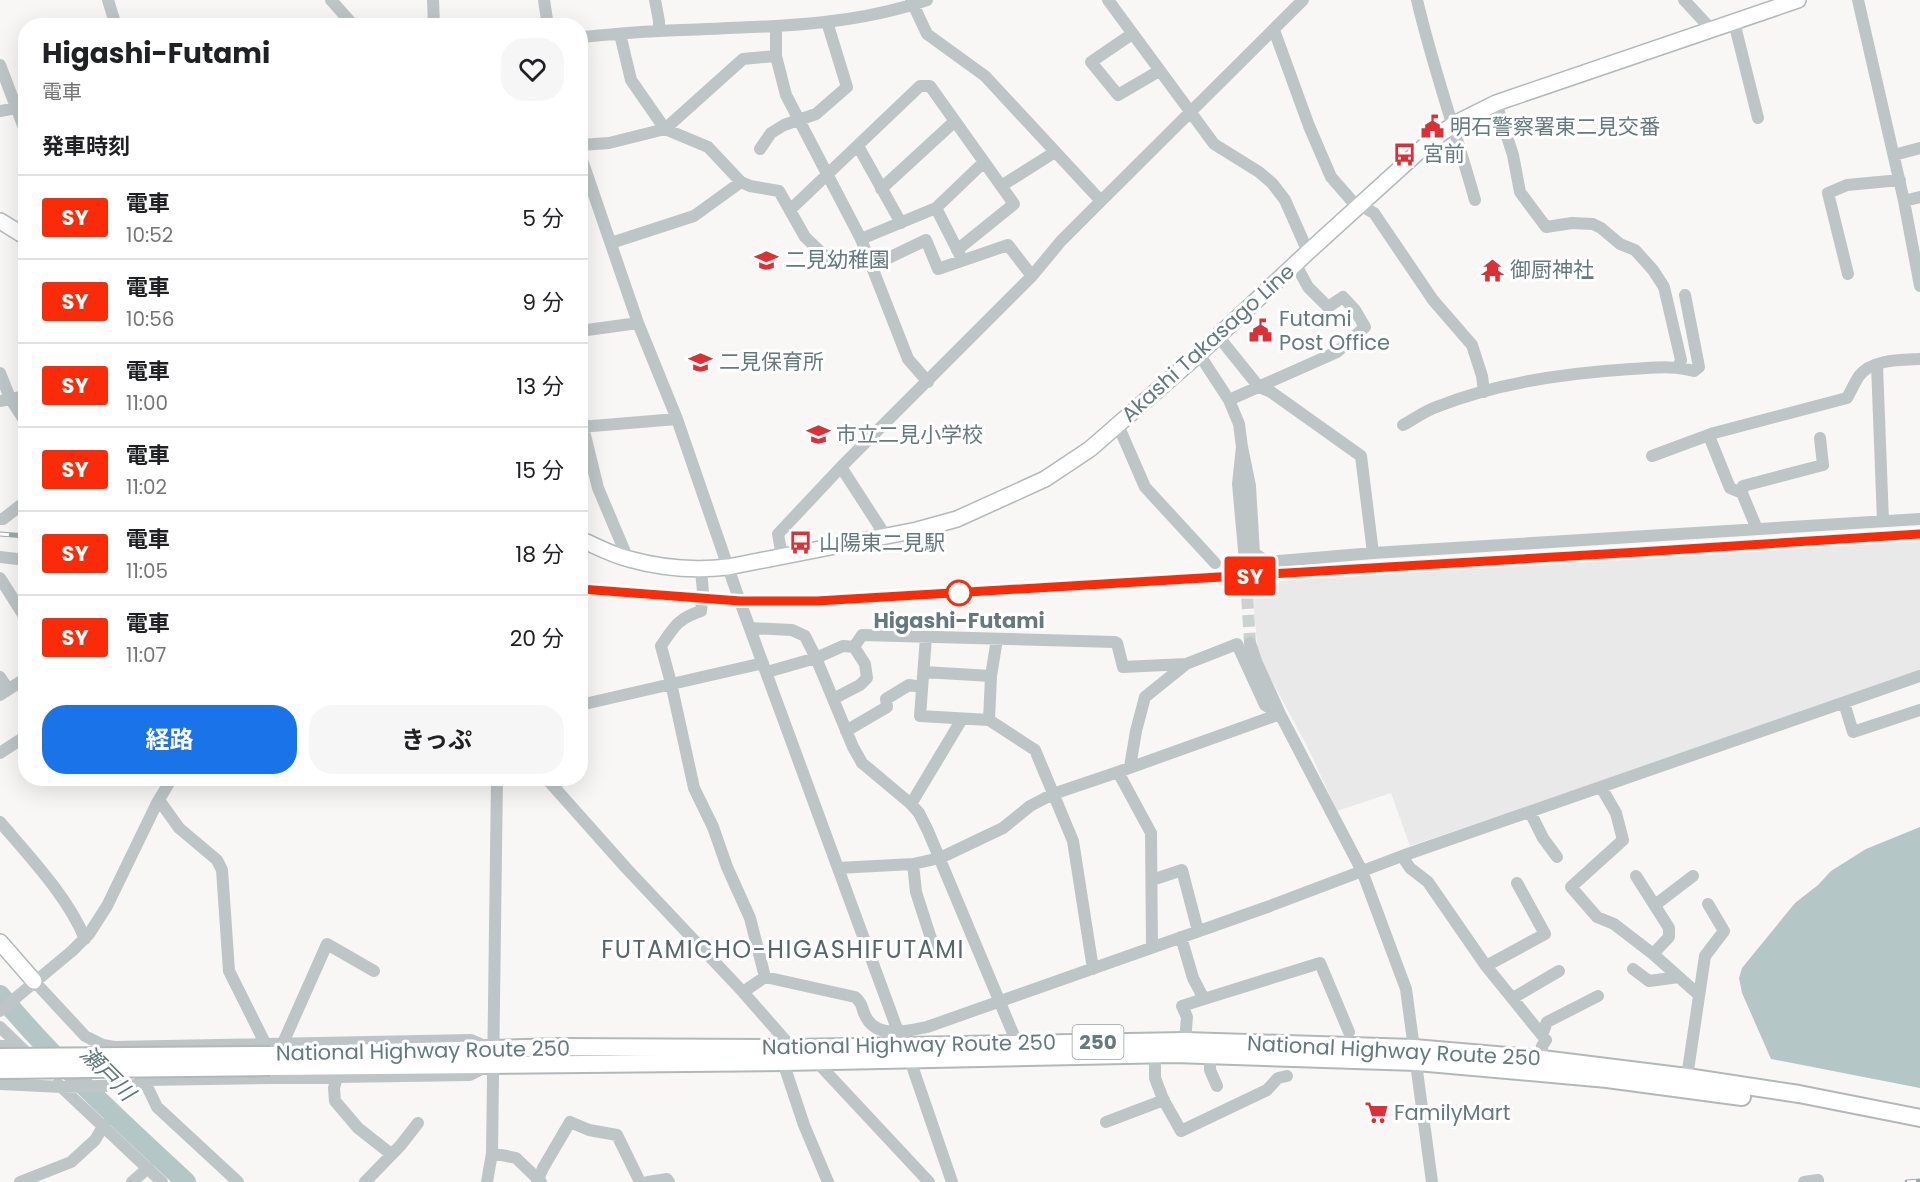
<!DOCTYPE html>
<html lang="ja">
<head>
<meta charset="utf-8">
<style>
  body { margin:0; font-family:Poppins,"Noto Sans JP",sans-serif; background:#f6f6f6; color:#202124; height:100vh; display:flex; flex-direction:column; font-size:22px; white-space:nowrap }
  * { box-sizing:border-box; margin:0 }
  p { font-size:20px; color:#757577 }
  .icon { flex:none; width:33px; height:33px; fill:none; stroke:currentColor; stroke-width:2; stroke-linecap:round; stroke-linejoin:round }
  .map { position:relative; flex:1; overflow:hidden }
  .drawer { position:absolute; left:18px; top:18px; width:570px; height:768px; display:flex; flex-direction:column; background:#fff; border-radius:24px; box-shadow:0 6px 24px #0002 }
  .drawer>* { flex:none }
  .badge { padding:0 12px; border-radius:4px; font-size:21px; line-height:39px }
  .map>.badge { position:absolute; translate:-50% -50%; box-shadow:0 0 0 3px #fff }
  h2 { padding:0 24px; font-size:22px; line-height:54px }
  .round { display:grid; place-items:center; flex:none; width:63px; height:63px; border-radius:24px; background:#f6f6f6 }
  .head { display:flex; align-items:center; justify-content:space-between; height:102px; padding:0 24px }
  h1 { font-size:28px; font-weight:700; line-height:45px }
  .button { display:flex; gap:12px; margin-top:auto; padding:12px 24px }
  .button a { flex:1; height:69px; border-radius:24px; background:#1a73e8; color:#fff; font-size:24px; font-weight:700; line-height:69px; text-align:center }
  .button a+a { background:#f6f6f6; color:#202124 }
  ul { padding:0; list-style:none }
  li { display:flex; align-items:center; gap:18px; height:84px; padding:0 24px; border-top:2px solid #e0e0e0 }
  li div { flex:1 }
  li b { display:block; font-size:22px }
  li em { font-style:normal }
  li .badge { min-width:66px; font-weight:700; text-align:center }
  .map>svg:first-child { display:block }
</style>
</head>
<body>
<div class="map">
<svg width="1920" height="1182" viewBox="0 0 1920 1182">
  <rect width="100%" height="100%" fill="#f8f7f5"/>
  <path fill="#e8e9e8" d="M1920,540V672L1410,846L1391,793L1337,811L1309,750L1258,655L1252,583Z"/>
  <path fill="#b5c6c6" d="M1920,827V1088L1771,1059L1742,993L1739,978L1742,968L1795,903L1818,885L1831,871L1866,849Z"/>
  <g fill="none" stroke-linecap="round" stroke-linejoin="round">
    <path stroke="#b5c6c6" stroke-width="20" d="M0,995C56,1062 121,1122 186,1182"/>
    <path stroke="#ccd2d2" stroke-width="12" stroke-dasharray="12 6" stroke-linecap="butt" d="M1245,561L1250,643"/>
    <defs>
      <path id="major" d="M0,221L26,237
        M580,539C596,546 612,555 629,559C661,568 694,571 728,567L917,530L957,519L1045,479L1090,449L1199,354L1308,252L1427,144L1454,124L1496,103L1798,0
        M0,942L34,981"/>
      <path id="highway" d="M270,1055L560,1047L792,1048L1185,1041L1414,1048L1542,1059L1687,1077L1799,1094L1920,1118
        M270,1067L783,1062L1174,1054L1417,1062L1607,1079L1742,1097"/>
    </defs>
    <use href="#major" stroke="#b2b9bb" stroke-width="18"/>
    <use href="#highway" stroke="#b2b8ba" stroke-width="20"/>
    <path stroke="#bec5c7" stroke-width="12" d="M108,0L116,26
      M331,0L354,26
      M433,0L434,26
      M544,0L548,26
      M655,0L659,21V31
      M911,0L927,34L985,76L1101,201
      M1108,0L1214,144L1259,172L1272,183L1285,200L1308,252
      M1417,0C1433,68 1456,133 1475,200
      M1684,0L1712,30
      M1858,0L1904,201L1920,286
      M1734,22L1758,118
      M1274,30L1309,126L1331,177L1352,201L1374,213L1433,300L1472,345L1482,376L1484,392
      M620,34L631,80L665,129L708,147L741,182L750,186L779,191L805,237L825,256L835,260L880,262L926,240L938,269L1008,245L1032,276
      M1132,34L1091,62L1118,95L1159,71
      M580,37C607,35 633,32 659,31C749,26 840,30 927,0
      M776,56L786,95L861,239L908,359L928,382
      M0,65L26,133
      M1496,103L1513,155L1520,192L1546,227L1572,223L1593,224L1601,228L1620,244L1635,250L1653,270L1664,287L1681,360L1679,366
      M0,111L26,106
      M580,145L609,143L665,129L743,59L776,56V27
      M858,146L901,223
      M760,149L771,133L784,125L816,114L847,87L827,22
      M580,154L638,323L677,419L738,596L896,1026L902,1037
      M1894,155L1920,148
      M1001,186L1055,152
      M881,189L955,121
      M1904,201L1920,197
      M936,208L961,257
      M790,210L920,86H930L1014,204L957,250
      M861,239L936,208L984,162
      M611,243L694,216L741,182
      M1848,274L1828,193L1847,185L1900,180
      M580,331L638,323
      M1218,336L1259,387L1271,392L1361,456L1373,553
      M1199,354L1229,400L1239,424L1242,447L1238,484L1245,561
      M1877,365L1883,521
      M0,373L10,398L26,423
      M1229,400L1337,352L1365,327L1355,310L1343,297L1328,307L1308,287L1295,263
      M0,401L26,396
      M580,410L583,427L598,488L628,559
      M1118,425L1145,487L1215,563
      M1403,425C1414,419 1426,410 1439,406C1499,382 1567,373 1631,369C1653,368 1673,365 1694,371L1699,367L1685,295
      M580,427L677,419
      M1709,436L1730,488L1742,493
      M1242,447L1250,486L1254,553L1267,562L1373,553L1920,519
      M1652,456L1714,433L1847,398C1851,391 1855,382 1859,376C1872,359 1901,360 1920,359
      M841,467L885,535
      M0,519H3L26,501
      M1757,529L1742,493L1743,486L1823,465L1820,438
      M782,556L778,534L841,467L1032,276L1061,241L1101,201L1303,0
      M0,557L26,560
      M701,570L703,592L701,611C677,619 674,627 661,646L671,683L694,788L713,827L727,867L750,918L765,977
      M0,578L26,619
      M750,628L792,630L805,636L816,658L853,747L862,763L911,804L919,813L928,831L1017,1043
      M926,637L920,716L989,720
      M997,639L991,676L989,720L1035,750L1073,841L1093,969
      M854,647L862,635L1115,642L1117,643L1123,667L1186,664L1237,644L1265,705L1280,714L1362,871L1406,989L1432,1182
      M767,672L816,658L843,646L854,647
      M924,672L991,676
      M0,677L8,689
      M0,695L26,678
      M833,699L860,685L867,678L865,664L854,647
      M1844,703L1853,732L1920,710
      M580,705L763,663
      M846,731L887,707L886,699L909,685L922,687
      M0,753L26,736
      M1130,767L1136,731L1145,697L1186,664
      M546,778L627,869L743,992L792,1048L797,1051
      M1601,787L1616,813L1623,840L1571,887L1597,917L1614,924L1653,954L1699,995
      M159,800L179,828L217,860L222,870L229,971L265,1043
      M911,804L962,719
      M1530,812L1543,838L1557,857
      M0,822C29,856 68,897 85,939
      M1402,856L1410,868L1428,882L1486,966L1546,1040L1542,1046V1059
      M913,864L916,892L936,954
      M838,868L913,864L940,858L1003,828L1030,806L1053,794L1118,772
      M1636,876L1669,928V937L1653,954
      M1152,880L1182,870L1198,931
      M1655,905L1693,876
      M1181,937L1193,978L1204,999L1320,963L1349,1032
      M1152,947L1151,833L1118,772L1280,714L1256,661L1250,643
      M1486,966L1545,934L1517,883
      M1633,969L1649,981L1679,977
      M34,981L85,1036L103,1045L114,1047L471,1040L487,1047
      M743,992L765,977L855,997C865,1006 860,1007 866,1017C877,1039 908,1031 927,1027L1270,906L1402,856L1920,676
      M1513,998L1559,971
      M0,1011L72,951L89,934L107,906L157,803L172,778
      M0,1027L33,1059
      M1542,1035L1547,1022L1598,996
      M1185,1041L1187,1017L1182,1006L1204,999
      M283,1043L327,944L374,971
      M0,1046H19
      M908,1054L952,1182
      M1155,1054V1078L1163,1099L1181,1131L1267,1090L1278,1078L1287,1076
      M1210,1055V1070L1217,1086
      M815,1060L929,1182
      M783,1062L804,1125L828,1182
      M141,1074L157,1107L238,1182
      M337,1077L334,1088L335,1101L358,1128L391,1154
      M1687,1077L1705,956L1724,931L1708,904
      M0,1084L62,1087L135,1085L145,1080L470,1075L488,1066
      M58,1084L162,1182
      M1106,1122L1164,1100
      M492,1153L516,1158L541,1182
      M20,1182L71,1162L95,1140L104,1125
      M132,1182L148,1168
      M365,1182L400,1146L418,1123
      M487,1182L492,1153L497,778
      M537,1182L543,1168L570,1122L589,1130L617,1135L640,1182
      M648,1182L667,1179L669,1182
      M1804,1182L1818,1180V1182"/>
    <use href="#major" stroke="#fff" stroke-width="15"/>
    <use href="#highway" stroke="#fff" stroke-width="16"/>
    <defs>
      <path id="rail" d="M0,534L26,536
        M580,588L740,601H817L1639,552L1920,534
        M1907,1182L1920,1181"/>
    </defs>
    <use href="#rail" stroke="#9ea9ab" stroke-width="5"/>
    <use href="#rail" stroke="#fff" stroke-width="3" stroke-dasharray="9" stroke-linecap="butt"/>
    <defs>
      <path id="highway-bridge" d="M0,1057L270,1055
        M0,1070L270,1067"/>
    </defs>
    <use href="#highway-bridge" stroke="#b2b8ba" stroke-width="20" stroke-linecap="butt"/>
    <use href="#highway-bridge" stroke="#fff" stroke-width="16"/>
  </g>
  <g fill="none" stroke-linecap="round" stroke-linejoin="round">
    <defs>
      <path id="line" d="M580,589L740,601H817L1639,552L1920,534"/>
    </defs>
    <use href="#line" stroke="#fff" stroke-width="14"/>
    <use href="#line" stroke="#fa2b08" stroke-width="9"/>
  </g>
  <defs>
    <symbol id="civic-bare" viewBox="-9 -9 18 18"><path d="M-.6-6.5H3V-4.5H.6V-3L4-1V1h2V6H-6V1h2V-1L-.6-3ZM-1.2 2.5V6h2.4V2.5Z" fill="#de2f34" stroke="#fff" stroke-width="2.5" paint-order="stroke"/></symbol>
    <symbol id="bus-bare" viewBox="-9 -9 18 18"><path d="M-5-6H5V4H4V6H2V4H-2V6H-4V4H-5ZM-3.5-4V0h7V-4ZM-3.5 1.2v1.5H-2V1.2ZM2 1.2v1.5H3.5V1.2Z" fill="#de2f34" stroke="#fff" stroke-width="2.5" paint-order="stroke"/></symbol>
    <symbol id="school-bare" viewBox="-9 -9 18 18"><path d="M0-5L7-2L0 1L-7-2ZM-4 1L0 2.5L4 1V4Q0 6-4 4Z" fill="#de2f34" stroke="#fff" stroke-width="2.5" paint-order="stroke"/></symbol>
    <symbol id="temple-bare" viewBox="-9 -9 18 18"><path d="M0-6L5-2H3V0L6.5 2.5H4V6H1.5V3h-3V6H-4V2.5H-6.5L-3 0V-2H-5Z" fill="#de2f34" stroke="#fff" stroke-width="2.5" paint-order="stroke"/></symbol>
    <symbol id="supermarket-bare" viewBox="-9 -9 18 18"><path d="M-6-5.5h2.5l.6 2H6L4.5 2H-2.5L-4.4-4H-6ZM-1.5 3.2a1.3 1.3 0 1 0 .1 0ZM3 3.2a1.3 1.3 0 1 0 .1 0Z" fill="#de2f34" stroke="#fff" stroke-width="2.5" paint-order="stroke"/></symbol>
  </defs>
  <g fill-rule="evenodd">
    <use href="#civic-bare" x="1416" y="110" width="33" height="33"/>
    <use href="#bus-bare" x="1388" y="138" width="33" height="33"/>
    <use href="#school-bare" x="750" y="244" width="33" height="33"/>
    <use href="#temple-bare" x="1476" y="254" width="33" height="33"/>
    <use href="#civic-bare" x="1244" y="314" width="33" height="33"/>
    <use href="#school-bare" x="684" y="346" width="33" height="33"/>
    <use href="#school-bare" x="802" y="418" width="33" height="33"/>
    <use href="#bus-bare" x="784" y="526" width="33" height="33"/>
    <use href="#supermarket-bare" x="1360" y="1096" width="33" height="33"/>
  </g>
  <circle fill="#fff" stroke="#fa2b08" stroke-width="3" cx="959" cy="593" r="12"/>
  <g text-anchor="middle" stroke-width="6" stroke-linejoin="round" paint-order="stroke">
    <rect fill="#fff" stroke="#92a2a5" stroke-width="1.5" x="1072.5" y="1025" width="51" height="34" rx="4.5"/>
    <g font-size="20" font-weight="bold" fill="#647a7f">
      <text x="1098" y="1049">250</text>
    </g>
    <g font-size="21" fill="#647a7f" stroke="#fff" text-anchor="start">
      <text x="1450" y="134">明石警察署東二見交番</text>
      <text x="1423" y="161">宮前</text>
      <text x="785" y="267">二見幼稚園</text>
      <text x="1510" y="277">御厨神社</text>
      <text x="1279" y="326">Futami<tspan x="1279" dy="24">Post Office</tspan></text>
      <text x="719" y="369">二見保育所</text>
      <text x="836" y="442">市立二見小学校</text>
      <text x="819" y="550">山陽東二見駅</text>
      <text x="1394" y="1120">FamilyMart</text>
    </g>
    <g font-size="21" fill="#647a7f" stroke="#fff">
      <text transform="translate(1208 343) rotate(-42)" y="7">Akashi Takasago Line</text>
      <text transform="translate(909 1045) rotate(-1)" y="7">National Highway Route 250</text>
      <text transform="translate(423 1051) rotate(-1)" y="7">National Highway Route 250</text>
      <text transform="translate(1394 1051) rotate(3)" y="7">National Highway Route 250</text>
    </g>
    <g font-size="21" font-weight="bold" fill="#647a7f" stroke="#fff">
      <text x="959" y="628">Higashi-Futami</text>
    </g>
    <g font-size="22" font-style="italic" fill="#5e797a" stroke="#fff">
      <text transform="translate(108 1073) rotate(45)" y="8">瀬戸川</text>
    </g>
    <g font-size="24" letter-spacing="1.5" fill="#55676a" stroke="#fff">
      <text x="783" y="958">FUTAMICHO-HIGASHIFUTAMI</text>
    </g>
  </g>
</svg>
<b class="badge" style="left:1250px;top:576px;background:#fa2b08;color:#fff">SY</b>
<section class="drawer">
<div class="head"><div><h1>Higashi-Futami</h1><p>電車</p></div><a class="round"><svg class="icon" aria-label="heart" viewBox="0 0 24 24"><path d="M12 20l-8-8c-3-5 5-10 8-4 3-6 11-1 8 4z"/></svg></a></div>
<h2>発車時刻</h2>
<ul>
<li><span class="badge" style="background:#fa2b08;color:#fff">SY</span><div><b>電車</b><p>10:52</p></div><em>5 分</em></li>
<li><span class="badge" style="background:#fa2b08;color:#fff">SY</span><div><b>電車</b><p>10:56</p></div><em>9 分</em></li>
<li><span class="badge" style="background:#fa2b08;color:#fff">SY</span><div><b>電車</b><p>11:00</p></div><em>13 分</em></li>
<li><span class="badge" style="background:#fa2b08;color:#fff">SY</span><div><b>電車</b><p>11:02</p></div><em>15 分</em></li>
<li><span class="badge" style="background:#fa2b08;color:#fff">SY</span><div><b>電車</b><p>11:05</p></div><em>18 分</em></li>
<li><span class="badge" style="background:#fa2b08;color:#fff">SY</span><div><b>電車</b><p>11:07</p></div><em>20 分</em></li>
</ul>
<div class="button"><a>経路</a><a>きっぷ</a></div>
</section>
</div>
</body>
</html>
